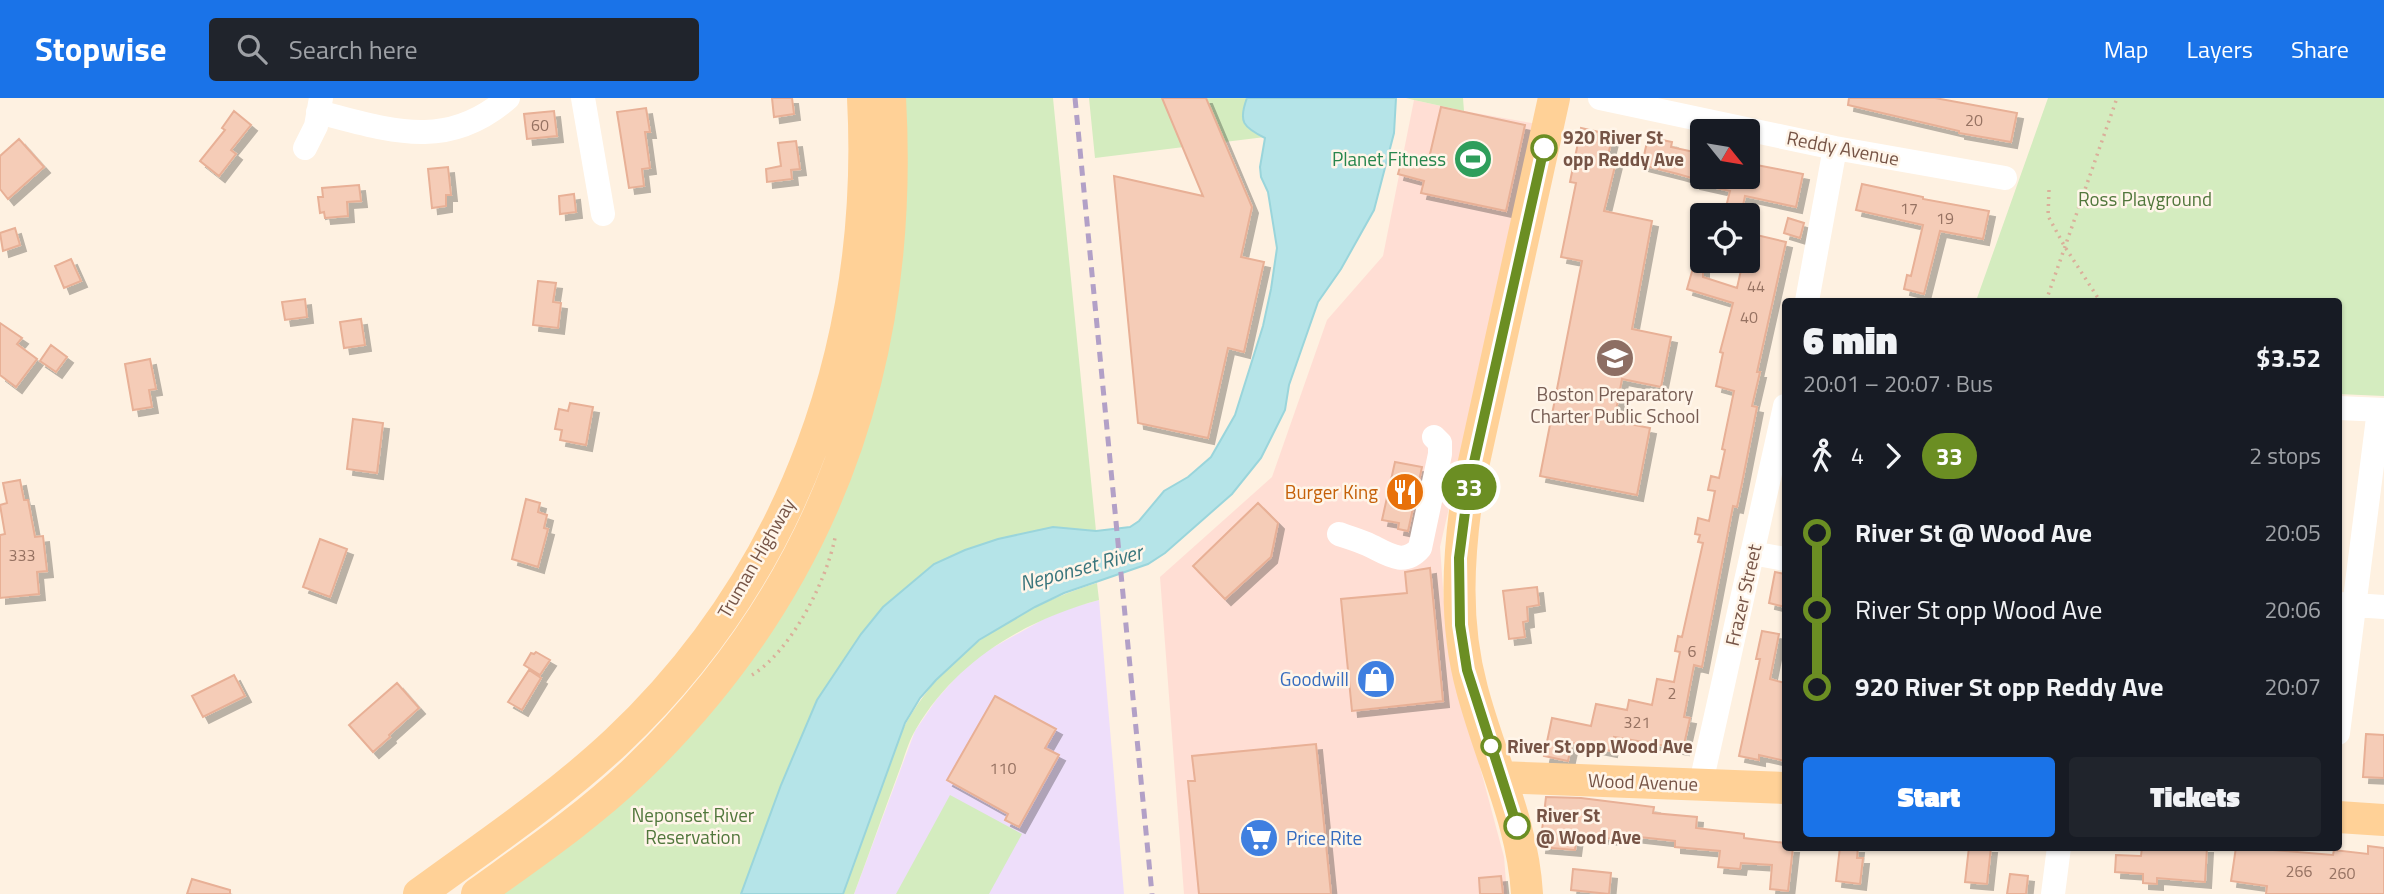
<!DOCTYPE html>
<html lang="en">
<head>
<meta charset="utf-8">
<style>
  body { margin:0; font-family:"Titillium Web",sans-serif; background:#20242c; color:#f1f3f6; height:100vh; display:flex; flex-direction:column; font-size:26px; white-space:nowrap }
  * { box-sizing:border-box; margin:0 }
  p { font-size:23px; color:#9ea1a6 }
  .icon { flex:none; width:38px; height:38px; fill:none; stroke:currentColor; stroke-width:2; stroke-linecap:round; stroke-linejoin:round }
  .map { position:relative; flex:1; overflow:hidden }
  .side { position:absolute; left:1782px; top:200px; width:560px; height:553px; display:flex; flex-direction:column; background:#171b24; border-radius:7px; box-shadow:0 2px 5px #0004 }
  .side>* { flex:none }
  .badge { padding:0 14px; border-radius:23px; font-size:24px; line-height:46px }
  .needle { width:46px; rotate:120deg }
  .tools { position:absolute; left:1690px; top:21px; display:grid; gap:14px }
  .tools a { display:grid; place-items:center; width:70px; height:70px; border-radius:7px; background:#171b24; box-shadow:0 2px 5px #0004; font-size:35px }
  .map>.badge { position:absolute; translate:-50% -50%; box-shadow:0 0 0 4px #fff }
  .legs { display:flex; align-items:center; gap:10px; height:77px; padding:0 21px; font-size:23px }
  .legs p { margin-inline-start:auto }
  .headline { display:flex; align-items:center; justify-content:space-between; height:119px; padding:0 21px }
  h1 { font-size:38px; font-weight:800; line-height:52px }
  .cta { display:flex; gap:14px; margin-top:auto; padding:14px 21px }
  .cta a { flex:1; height:80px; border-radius:7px; background:#1a73e8; color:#fff; font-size:28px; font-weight:800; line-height:80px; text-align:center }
  .cta a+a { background:#20242c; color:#f1f3f6 }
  ul { padding:0 21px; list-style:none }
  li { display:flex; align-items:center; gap:24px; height:77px; font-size:26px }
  li i { display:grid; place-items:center; width:10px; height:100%; margin:0 9px; background:currentColor }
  li i::after { content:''; width:18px; height:18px; margin:-9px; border:5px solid; border-radius:50%; background:#171b24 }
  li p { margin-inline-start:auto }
  li:first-child i { background:linear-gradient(#0000 50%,currentColor 0) }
  li:last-child i { background:linear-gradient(currentColor 50%,#0000 0) }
  header { display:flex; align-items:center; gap:42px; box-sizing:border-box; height:98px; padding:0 35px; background:#1a73e8; color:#fff }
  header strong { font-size:33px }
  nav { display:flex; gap:38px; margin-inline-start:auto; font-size:24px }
  .search { width:490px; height:63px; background:#20242c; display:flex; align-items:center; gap:18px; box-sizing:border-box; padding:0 24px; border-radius:7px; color:#9ea1a6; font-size:26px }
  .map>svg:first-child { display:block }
</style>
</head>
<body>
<header>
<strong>Stopwise</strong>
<div class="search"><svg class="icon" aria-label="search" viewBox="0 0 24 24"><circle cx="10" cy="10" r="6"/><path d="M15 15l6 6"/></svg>Search here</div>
<nav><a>Map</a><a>Layers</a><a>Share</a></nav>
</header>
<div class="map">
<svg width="2384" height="796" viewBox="0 0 2384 796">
  <defs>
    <filter id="shadow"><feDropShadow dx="6" dy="6" stdDeviation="0" flood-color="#0004"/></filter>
  </defs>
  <rect width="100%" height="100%" fill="#fef1e1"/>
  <path fill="#ffded4" d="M1414,2L1464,13L1537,26L1440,449L1447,545L1504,759L1507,796H1184L1160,479L1272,379L1327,222L1383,158Z"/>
  <path fill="#eedefa" d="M1099,502L1124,796H854L915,633L936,602L958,577L985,554L1044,521L1070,510Z"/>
  <path fill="#d4ecbf" d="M903,0H1053L1096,433L1076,431L817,602L781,687L741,796H500L594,726L822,444Z
    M1089,0H1247L1246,4L1256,35L1265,39L1095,60Z
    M1406,0H1463L1464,13L1414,2Z
    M2048,0H2384V298L2338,296V203H1976Z
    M1097,485L1099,502C1025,522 956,563 916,631C908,644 904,661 898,676C883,716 869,756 854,796H843L896,646C932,562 1012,511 1097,485Z
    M950,697L1022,736L989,796H896Z"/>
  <path fill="#b5e4e8" stroke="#9ad5db" stroke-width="2" d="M1247,0H1396L1394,35L1374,112L1341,171L1318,204L1289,287L1285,312L1261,360L1232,396L1165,455L1148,466L1064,495L1035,509L979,542L936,582L920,600L905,625L843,796H741L781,687L817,602L861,536L883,509L934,466L965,452L998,441L1053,429L1096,433L1130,429L1139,423L1164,393L1188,379L1211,359L1235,317L1263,228L1271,191L1277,150L1268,94L1261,79L1260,69L1265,40C1243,29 1238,24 1247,0Z"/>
  <path fill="#f5ccb7" stroke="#e8b096" stroke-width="2" filter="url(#shadow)" d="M772,0H792L794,16L774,19Z
    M1162,0H1206L1252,109L1241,159L1264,164L1244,254L1228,250L1208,340L1138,325L1114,78L1203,98Z
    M1849,0H1935L2017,15L2011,44L1959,35V33L1848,7Z
    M1441,9L1525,27L1506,113L1421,95L1424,83L1398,76L1402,62L1427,69Z
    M646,10L650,34H645L650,70L642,71L644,88L629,90L617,14Z
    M234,13L251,27L231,52L236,56L219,78L200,63L225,32L222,30Z
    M554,13L557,38L527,41L524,16Z
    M1581,30L1613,37L1607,61L1616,64L1604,113L1652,123L1632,231L1671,239L1661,289L1622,281L1614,323L1650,330L1637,397L1540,378L1582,163L1561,159L1576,85L1570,84Z
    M1648,39L1672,44L1671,49L1703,56L1697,79H1749L1751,66L1803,76L1796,109L1745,98L1741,117H1724L1730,93L1694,85L1695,81L1678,76L1642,67Z
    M19,41L44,69L8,101L0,91V58Z
    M796,43L800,71L791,72L792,81L767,84L766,71L781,68L778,45Z
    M448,69L451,97H446V108L432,110L428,71Z
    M1862,86L1923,99V101L1989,113L1983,141L1940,133L1924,196L1904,191L1907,177L1911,178L1923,127L1856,112Z
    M359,87L361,103L347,104L348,118L325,120L324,114L320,115L318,99H323L322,90Z
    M574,96L576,114L560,116L559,98Z
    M1788,120L1804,125L1800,140L1784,135Z
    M15,130L20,147L3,153L0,135Z
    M1748,135L1786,144L1757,274H1760L1752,308L1757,309L1742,385L1737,409L1733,408L1702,569L1694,567L1684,619L1690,620L1683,651L1614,639L1611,653L1572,645L1568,663L1544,658L1552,620L1591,628L1596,606L1627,612L1629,602L1652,607L1657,581L1674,584L1680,554L1675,553L1678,538L1682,539L1703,445L1698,444L1700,437L1695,436L1698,420L1709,423L1715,393L1708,392L1711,378L1719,380L1725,352L1722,351L1734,293L1716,288L1723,255L1720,254L1733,205L1687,191L1699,149L1703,150V179L1737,190L1741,172L1748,174Z
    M71,161L81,183L64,190L55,168Z
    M538,183L556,185L553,204L561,205L558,230L533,227Z
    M305,201L307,219L285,222L282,204Z
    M361,221L365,247L344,250L340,224Z
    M0,225L22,240L17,246L37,261L16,289L0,277Z
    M51,247L67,259L56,274L40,263Z
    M150,261L156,291L149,292L152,309L133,312L125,266Z
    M570,305L593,309L586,347L560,342L562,332L555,331L559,311L568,313Z
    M353,321L383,325L377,375L347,371Z
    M1395,364L1422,369L1408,433L1398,431L1399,425L1382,422Z
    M20,382L24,402H28L35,439L43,438L47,473L37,474L39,496L0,500V437L5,436L0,407L7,405L3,385Z
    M526,401L540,405L538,414L547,417L544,430L548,431L538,469L512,461Z
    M1258,405L1278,425L1271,459L1225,501L1193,468Z
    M320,441L347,451L330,499L303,489Z
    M1430,470L1443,603L1352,613L1341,501L1407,495L1405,474Z
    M1775,474L1785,476V509L1769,505Z
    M1537,489L1539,507L1527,509L1528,523L1523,524L1525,539L1509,541L1503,493Z
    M1762,533L1779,536L1770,581L1785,585V663L1759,657V662L1739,658L1760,561H1756Z
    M536,554L550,562L540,577L524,567L531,555L534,556Z
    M529,572L541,580L522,612L508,604Z
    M234,577L245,598L203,619L192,598Z
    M397,585L419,610L389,637L390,639L373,654L349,627Z
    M995,598L1056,631L1045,650L1059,657L1019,729L1005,722L1008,716L947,682Z
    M2366,636L2384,637V680L2363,679Z
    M1316,646L1331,796H1199L1188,683H1195L1192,658Z
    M1546,699L1581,700L1654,709L1653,715L1697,719L1696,730L1744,736V740L1785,745V749H1793L1788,793L1770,791L1772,767L1741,765L1740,771L1718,769L1720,753L1675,749V743L1613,736V741L1577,737L1575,752L1540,749Z
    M2368,748L2384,750V796H2266L2267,788L2231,783L2236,749L2333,757L2334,752L2368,756Z
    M1840,749H1858L1857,760H1863L1860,786L1836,783Z
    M1969,749H1991L1987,786L1965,784Z
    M2142,749H2207L2205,784L2157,780V786L2143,785V776L2115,774L2116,757L2141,758Z
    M1573,771L1611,775L1609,796L1571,792Z
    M2010,776L2028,778L2026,796H2007Z
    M1501,778L1503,796H1480L1479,780Z
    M192,781L230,792V796H187Z"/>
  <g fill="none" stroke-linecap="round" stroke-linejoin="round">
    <path stroke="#daaf9a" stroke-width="3.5" stroke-dasharray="2 5" stroke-linecap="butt" d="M2049,92L2048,118L2065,149L2100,203
      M2046,203L2117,0
      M752,577C791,553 826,484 835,440"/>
    <path stroke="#fff" stroke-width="24" d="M583,0L603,116
      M1600,0L1835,50L2005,80
      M318,14C389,32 446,54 508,0
      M305,50L316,28L321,0
      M1807,203L1835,50
      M2338,310L2384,312
      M1339,436C1348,439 1358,442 1367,446C1385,454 1403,470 1420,450L1440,356V345L1434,339
      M1752,455L1785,461
      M2339,506L2384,509
      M2338,635L2379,312
      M1701,685L1785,308
      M2053,796L2059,749"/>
    <path stroke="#ffd197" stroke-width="32" d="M1501,679L1785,690
      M2338,719L2384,722
      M419,796C486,747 555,701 616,644C795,475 876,244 863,0
      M477,796C531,757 587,719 635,673C826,489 905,263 890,0
      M1527,796C1523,724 1490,660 1472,591C1454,524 1458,459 1468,391L1554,0"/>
    <path stroke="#b2a0c7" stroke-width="5" stroke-dasharray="10 7" stroke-linecap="butt" d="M1075,0L1152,796"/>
  </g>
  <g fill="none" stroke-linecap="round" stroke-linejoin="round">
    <defs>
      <path id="line-1" d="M1517,728L1467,572L1460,527L1459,460L1468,391L1544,50"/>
    </defs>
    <use href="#line-1" stroke="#fff" stroke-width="16"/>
    <use href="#line-1" stroke="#6b8e23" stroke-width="10"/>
  </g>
  <defs>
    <symbol id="stadium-disc" viewBox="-11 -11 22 22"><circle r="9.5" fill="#2e9e5b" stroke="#fff5e9"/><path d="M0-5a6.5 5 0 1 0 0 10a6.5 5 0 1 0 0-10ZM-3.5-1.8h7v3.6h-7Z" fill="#fff"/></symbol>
    <symbol id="school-disc" viewBox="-11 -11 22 22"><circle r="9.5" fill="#8d6e63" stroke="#fff5e9"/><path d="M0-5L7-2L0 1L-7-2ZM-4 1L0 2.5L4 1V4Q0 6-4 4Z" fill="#fff"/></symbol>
    <symbol id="restaurant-disc" viewBox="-11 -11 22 22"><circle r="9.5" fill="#e8710a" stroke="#fff5e9"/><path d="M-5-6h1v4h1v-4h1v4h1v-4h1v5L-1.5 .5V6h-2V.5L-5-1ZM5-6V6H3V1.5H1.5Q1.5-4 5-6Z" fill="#fff"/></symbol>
    <symbol id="shop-disc" viewBox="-11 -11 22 22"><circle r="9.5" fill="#3f7fe0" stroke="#fff5e9"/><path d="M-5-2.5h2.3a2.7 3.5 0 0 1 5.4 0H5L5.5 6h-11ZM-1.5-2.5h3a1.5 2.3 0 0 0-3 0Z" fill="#fff"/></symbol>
    <symbol id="supermarket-disc" viewBox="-11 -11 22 22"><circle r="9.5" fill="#3f7fe0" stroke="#fff5e9"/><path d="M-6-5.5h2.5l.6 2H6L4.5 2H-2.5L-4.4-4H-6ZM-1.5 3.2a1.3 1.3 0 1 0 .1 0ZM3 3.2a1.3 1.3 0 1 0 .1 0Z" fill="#fff"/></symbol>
  </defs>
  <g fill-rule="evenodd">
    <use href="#stadium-disc" x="1451" y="39" width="44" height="44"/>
    <use href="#school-disc" x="1593" y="238" width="44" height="44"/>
    <use href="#restaurant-disc" x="1383" y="372" width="44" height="44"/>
    <use href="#shop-disc" x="1354" y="559" width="44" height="44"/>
    <use href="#supermarket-disc" x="1237" y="718" width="44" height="44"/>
  </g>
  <g fill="#fff" stroke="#6b8e23" stroke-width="3.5">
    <circle cx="1544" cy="50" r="12"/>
    <circle cx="1491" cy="648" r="9"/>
    <circle cx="1517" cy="728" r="12"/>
  </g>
  <g text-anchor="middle" stroke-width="5" stroke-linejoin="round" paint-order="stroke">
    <g font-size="16" fill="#967262">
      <text x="1974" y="28">20</text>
      <text x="540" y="33">60</text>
      <text x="1909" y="116">17</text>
      <text x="1945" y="126">19</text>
      <text x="1756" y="194">44</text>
      <text x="1749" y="225">40</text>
      <text x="22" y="463">333</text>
      <text x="1692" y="559">6</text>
      <text x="1672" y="601">2</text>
      <text x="1637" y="630">321</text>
      <text x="1003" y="676">110</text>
      <text x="2299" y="779">266</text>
      <text x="2342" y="781">260</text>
    </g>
    <g font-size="19" font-weight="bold" fill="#765446" stroke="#fff5e9" text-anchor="start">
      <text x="1563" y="46">920 River St<tspan x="1563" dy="22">opp Reddy Ave</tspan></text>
      <text x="1507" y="655">River St opp Wood Ave</text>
      <text x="1536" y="724">River St<tspan x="1536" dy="22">@ Wood Ave</tspan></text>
    </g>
    <g font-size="19" fill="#765446" stroke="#fff5e9">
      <text transform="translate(1843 50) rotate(11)" y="7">Reddy Avenue</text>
      <text transform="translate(756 460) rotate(-60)" y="7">Truman Highway</text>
      <text transform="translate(1743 497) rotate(-77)" y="7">Frazer Street</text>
      <text transform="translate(1643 684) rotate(2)" y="7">Wood Avenue</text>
    </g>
    <g font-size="19" fill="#27864d" stroke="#fff5e9" text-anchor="end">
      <text x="1446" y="68">Planet Fitness</text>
    </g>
    <g font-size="19" fill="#51773c" stroke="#fff5e9">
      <text x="2145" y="108">Ross Playground</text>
      <text x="693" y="724">Neponset River<tspan x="693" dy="22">Reservation</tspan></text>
    </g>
    <g font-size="19" fill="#785e54" stroke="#fff5e9">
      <text x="1615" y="303">Boston Preparatory<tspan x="1615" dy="22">Charter Public School</tspan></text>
    </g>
    <g font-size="19" fill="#c56008" stroke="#fff5e9" text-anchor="end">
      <text x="1378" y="401">Burger King</text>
    </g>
    <g font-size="19" fill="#366cbe" stroke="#fff5e9" text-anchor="end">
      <text x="1349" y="588">Goodwill</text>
      <text x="1286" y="747" text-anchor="start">Price Rite</text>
    </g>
    <g font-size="21" font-style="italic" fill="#3a767d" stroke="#fff5e9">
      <text transform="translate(1081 470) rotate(-15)" y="7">Neponset River</text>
    </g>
  </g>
</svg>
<div class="tools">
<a><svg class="needle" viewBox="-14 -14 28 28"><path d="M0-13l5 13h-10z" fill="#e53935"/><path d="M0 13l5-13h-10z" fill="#9ea1a6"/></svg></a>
<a><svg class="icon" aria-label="locate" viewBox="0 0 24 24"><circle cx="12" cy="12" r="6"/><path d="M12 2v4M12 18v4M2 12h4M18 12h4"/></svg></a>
</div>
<b class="badge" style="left:1469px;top:389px;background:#6b8e23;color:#fff">33</b>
<section class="side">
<div class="headline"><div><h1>6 min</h1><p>20:01 – 20:07 · Bus</p></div><b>$3.52</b></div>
<div class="legs"><svg class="icon" aria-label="walk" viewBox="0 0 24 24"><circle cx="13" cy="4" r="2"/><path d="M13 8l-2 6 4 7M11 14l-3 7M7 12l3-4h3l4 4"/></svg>4<svg class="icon" aria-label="forward" viewBox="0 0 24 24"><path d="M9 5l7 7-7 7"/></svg><b class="badge" style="background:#6b8e23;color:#fff">33</b><p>2 stops</p></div>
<ul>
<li><i style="color:#6b8e23"></i><b>River St @ Wood Ave</b><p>20:05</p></li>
<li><i style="color:#6b8e23"></i><span>River St opp Wood Ave</span><p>20:06</p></li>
<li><i style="color:#6b8e23"></i><b>920 River St opp Reddy Ave</b><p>20:07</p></li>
</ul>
<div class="cta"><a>Start</a><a>Tickets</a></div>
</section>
</div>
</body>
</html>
